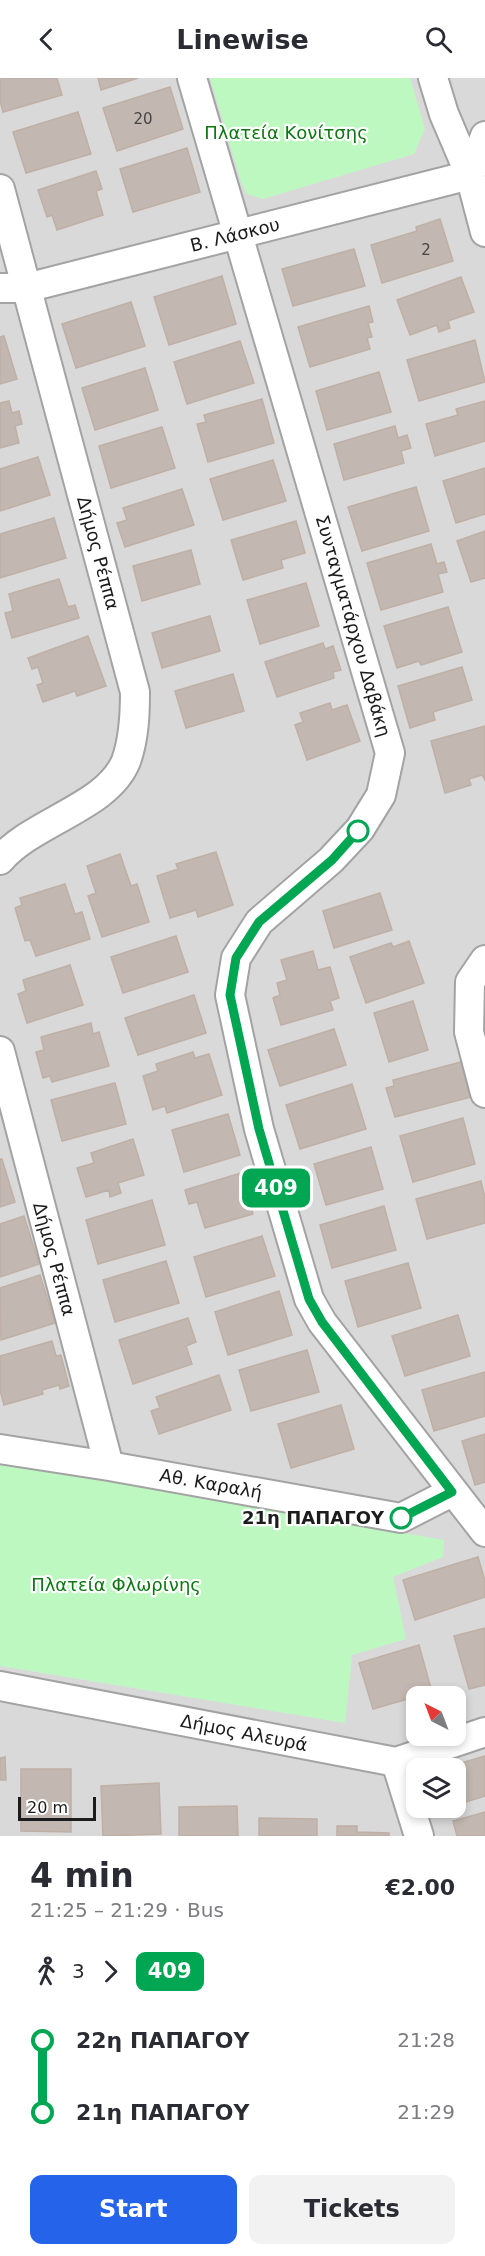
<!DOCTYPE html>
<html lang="en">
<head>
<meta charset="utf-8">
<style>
  body { margin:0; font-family:"DejaVu Sans",sans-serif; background:#f2f2f3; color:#2b2b33; height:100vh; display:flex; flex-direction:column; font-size:22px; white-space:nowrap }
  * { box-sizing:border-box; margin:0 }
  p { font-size:20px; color:#7c7c81 }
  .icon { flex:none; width:33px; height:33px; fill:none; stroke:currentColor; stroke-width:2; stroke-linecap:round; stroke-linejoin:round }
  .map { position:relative; height:1758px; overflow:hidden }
  .sheet { display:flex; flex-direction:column; background:#fff; flex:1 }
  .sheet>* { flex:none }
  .badge { padding:0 12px; border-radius:9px; font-size:21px; line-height:39px }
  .needle { width:39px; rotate:318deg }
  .tools { position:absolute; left:406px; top:1608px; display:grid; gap:12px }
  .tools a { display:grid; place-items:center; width:60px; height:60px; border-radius:12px; background:#fff; box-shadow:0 3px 9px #0003; font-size:30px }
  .scale { position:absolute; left:18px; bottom:15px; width:78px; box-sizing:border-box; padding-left:6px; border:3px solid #1c1c1c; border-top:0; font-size:16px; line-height:21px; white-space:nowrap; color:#1c1c1c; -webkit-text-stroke:4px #fff; paint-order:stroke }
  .map>.badge { position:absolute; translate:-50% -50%; box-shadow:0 0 0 3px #fff }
  .legs { display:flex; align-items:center; gap:9px; height:66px; padding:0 30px; font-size:20px }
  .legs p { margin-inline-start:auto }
  .head { display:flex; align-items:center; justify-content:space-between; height:102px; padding:0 30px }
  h1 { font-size:33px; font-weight:600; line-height:45px }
  .button { display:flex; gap:12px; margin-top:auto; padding:12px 30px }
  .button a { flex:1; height:69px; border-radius:12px; background:#2563eb; color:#fff; font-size:24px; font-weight:600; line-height:69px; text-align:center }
  .button a+a { background:#f2f2f3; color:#2b2b33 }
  ul { padding:0 30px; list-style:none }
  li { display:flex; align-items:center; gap:21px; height:72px; font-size:22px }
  li i { display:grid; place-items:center; width:9px; height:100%; margin:0 8px; background:currentColor }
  li i::after { content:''; width:15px; height:15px; margin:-8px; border:4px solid; border-radius:50%; background:#fff }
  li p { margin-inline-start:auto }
  li:first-child i { background:linear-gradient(#0000 50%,currentColor 0) }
  li:last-child i { background:linear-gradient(currentColor 50%,#0000 0) }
  header { display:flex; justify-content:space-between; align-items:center; height:78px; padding:0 30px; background:#fff; font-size:27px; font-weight:600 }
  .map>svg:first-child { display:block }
</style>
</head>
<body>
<header><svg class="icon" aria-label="back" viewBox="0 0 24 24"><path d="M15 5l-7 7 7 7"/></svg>Linewise<svg class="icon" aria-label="search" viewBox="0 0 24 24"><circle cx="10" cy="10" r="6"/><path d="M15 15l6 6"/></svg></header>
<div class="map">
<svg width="485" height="1758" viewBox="0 0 485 1758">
  <rect width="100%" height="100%" fill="#ede9e2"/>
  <path fill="#dad9d9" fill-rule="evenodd" d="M0,0H485V1758H0ZM417,1618H456V1658H417ZM417,1690H456V1730H417Z"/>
  <path fill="#bef8c1" d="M210,0H410L425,51L414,76L263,121L247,116L241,104Z
    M0,1385L444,1462L443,1479L393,1499L406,1561L352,1577L345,1645L0,1588Z"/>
  <path fill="#c2b8b1" stroke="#bfafa4" stroke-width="1.5" d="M0,0H57L62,17L3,34L0,23Z
    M98,0H138L101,12Z
    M170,9L183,51L117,73L103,30Z
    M78,34L91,76L26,95L13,54Z
    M187,70L200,114L133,134L120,91Z
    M96,93L102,111L96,113L103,137L57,152L52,137L47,139L38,112Z
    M440,141L453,183L382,205L371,167L417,153L416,149Z
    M354,171L365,208L293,228L282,191Z
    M222,198L236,246L169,267L154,219Z
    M461,199L474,234L448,243L450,250L439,254L437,247L410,257L397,222Z
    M131,224L145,268L76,290L62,246Z
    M369,228L373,244L368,245L372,259L367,260L370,271L310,289L298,249Z
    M4,258L17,301L0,306V259Z
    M475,262L485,304L419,323L407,282Z
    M240,263L254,305L187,326L174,284Z
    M145,290L158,332L95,352L82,310Z
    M379,294L391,334L327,352L316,313Z
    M262,321L274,365L208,384L197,346L206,344L204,337Z
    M9,323L12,335L19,333L22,346L15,348L19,365L0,370V325Z
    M485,323V363L435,378L426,346L458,337L456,331Z
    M395,348L398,360L407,357L411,370L401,373L404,385L344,402L334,366Z
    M162,349L175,390L111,410L99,368Z
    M38,379L50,417L0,433V391Z
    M273,382L286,423L223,442L210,401Z
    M485,390V436L456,445L443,403Z
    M416,409L429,453L362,473L348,429Z
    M182,411L194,447L125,469L117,445L127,442L123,430Z
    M54,440L66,480L0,500V456Z
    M296,443L305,475L281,482L283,490L243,502L231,462Z
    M485,453V500L471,504L457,463Z
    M431,466L437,486L444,484L447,494L438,496L443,514L381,532L367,485Z
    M191,472L200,506L142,523L133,488Z
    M59,501L68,529L75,527L79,540L12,560L5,535L13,533L9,516Z
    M306,505L319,548L260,566L247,522Z
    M448,529L462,574L421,587L419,583L397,590L384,548Z
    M210,538L220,573L162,590L152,555Z
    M88,558L106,608L77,618L75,613L43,624L37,607L43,605L38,589L32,591L28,580Z
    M323,565L325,571L333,568L341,592L333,594L334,600L277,619L265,584Z
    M462,589L472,622L433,634L435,642L410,650L398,608Z
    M233,596L244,633L186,650L175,613Z
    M330,625L332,632L347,627L360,663L307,682L295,647L303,644L300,635Z
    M485,648V702L482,697L469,701L471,707L445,715L431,663Z
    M216,774L233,827L198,839L196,832L170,840L157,798L178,791L176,786Z
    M120,776L131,808L137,806L149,844L102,859L88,818L96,815L87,788Z
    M65,806L75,836L82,834L90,861L36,878L30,862L25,863L15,830L22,827L20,820Z
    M380,815L392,852L334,870L323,833Z
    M176,858L188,894L123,915L111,879Z
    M409,863L424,905L366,925L350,879L391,865L393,869Z
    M313,873L318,892L330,889L339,920L330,923L333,932L281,947L273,920L280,917L277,905L287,902L281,882Z
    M70,887L83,927L27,945L18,916L26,913L23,902Z
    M194,917L206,955L138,977L125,940Z
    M413,923L428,972L389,984L374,935Z
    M91,945L93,956L99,954L109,988L52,1004L50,998L43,1000L36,974L44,972L41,959Z
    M334,951L346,987L280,1008L268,972Z
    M193,974L195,980L209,976L222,1017L167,1035L165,1028L153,1032L143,998L158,993L156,986Z
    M461,984L471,1019L395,1039L386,1010L394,1008L393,1002Z
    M115,1005L126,1046L62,1063L51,1022Z
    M352,1006L366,1051L300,1071L286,1027Z
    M228,1036L240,1077L184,1094L172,1052Z
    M463,1040L475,1086L413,1104L400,1058Z
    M133,1061L144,1097L118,1105L121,1115L110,1119L109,1112L86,1119L77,1090L94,1085L91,1075Z
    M371,1069L383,1111L326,1127L314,1086Z
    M0,1081H2L15,1124L0,1129Z
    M241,1095L253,1136L205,1150L197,1124L189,1126L185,1112Z
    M481,1103L485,1120V1145L427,1161L416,1121Z
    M152,1122L165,1167L98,1186L86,1142Z
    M384,1128L396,1172L332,1190L320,1147Z
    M24,1138L39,1186L0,1199V1146Z
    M262,1158L275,1198L206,1219L194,1179Z
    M166,1183L179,1225L115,1244L103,1202Z
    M408,1185L421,1230L358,1249L345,1203Z
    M40,1197L55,1245L1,1262L0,1210Z
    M279,1213L292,1257L228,1277L215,1234Z
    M458,1237L470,1278L405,1298L392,1258Z
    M188,1240L196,1264L186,1268L192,1286L133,1306L119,1262Z
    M52,1263L56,1278L61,1277L69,1308L60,1311L59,1307L42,1312L43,1316L4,1327L0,1312V1278Z
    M307,1272L319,1314L251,1333L239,1292Z
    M485,1294V1338L434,1353L422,1312Z
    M219,1297L231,1332L159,1356L151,1333L160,1330L156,1319Z
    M341,1327L354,1371L291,1390L278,1346Z
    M485,1356V1404L475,1407L462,1363Z
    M478,1479L485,1503V1519L415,1542L403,1502Z
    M485,1550V1607L469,1611L454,1558Z
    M419,1567L432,1614L373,1631L359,1585Z
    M485,1678V1718L456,1727V1690H444Z
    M5,1679L6,1702H0V1680Z
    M21,1691H71V1754L21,1753Z
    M159,1705L161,1756L103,1758L101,1708Z
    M237,1728L238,1758H179V1729Z
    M485,1734V1758H457L453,1743Z
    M259,1740L317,1741V1758H259Z
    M337,1748H357V1754L389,1755V1758H337Z"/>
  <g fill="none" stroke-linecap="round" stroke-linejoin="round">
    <defs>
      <path id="street" d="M192,0L390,675L381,717L360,751L331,782L259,844L236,880L230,917L259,1051L309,1221L322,1244L485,1454
        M433,0L444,36L470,97L485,154
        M470,97L485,58
        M0,111L135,614C135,637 134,661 126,683C108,729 33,743 0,782
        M0,210H26L470,97
        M485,882L470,904L469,954L485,1015
        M0,973L109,1388
        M0,1371L109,1388L401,1440L452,1414
        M0,1608L396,1684L485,1654
        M396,1684L419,1758"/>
    </defs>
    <use href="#street" stroke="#a3a3a3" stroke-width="32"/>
    <use href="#street" stroke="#fff" stroke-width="28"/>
  </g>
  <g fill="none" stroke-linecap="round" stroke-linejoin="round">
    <defs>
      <path id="line-1" d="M358,753L332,782L259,844L236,880L230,917L259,1051L309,1221L322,1244L452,1414L401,1440"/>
    </defs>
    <use href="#line-1" stroke="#fff" stroke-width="14"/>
    <use href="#line-1" stroke="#00a651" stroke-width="9"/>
  </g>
  <g fill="#fff" stroke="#00a651" stroke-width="3">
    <circle cx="358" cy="753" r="10"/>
    <circle cx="401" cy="1440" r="10"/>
  </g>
  <g text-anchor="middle" stroke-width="4.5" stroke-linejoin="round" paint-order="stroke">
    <g font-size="15" fill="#464341">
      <text x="143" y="46">20</text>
      <text x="426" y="177">2</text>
    </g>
    <g font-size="18" fill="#0d7712" stroke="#fff">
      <text x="286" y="61">Πλατεία Κονίτσης</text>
      <text x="116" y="1513">Πλατεία Φλωρίνης</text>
    </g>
    <g font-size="18" fill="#1c1c1c" stroke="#fff">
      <text transform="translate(235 157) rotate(-14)" y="6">Β. Λάσκου</text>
      <text transform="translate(98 475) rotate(75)" y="6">Δήμος Ρέππα</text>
      <text transform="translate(353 548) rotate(74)" y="6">Συνταγματάρχου Δαβάκη</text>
      <text transform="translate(54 1181) rotate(75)" y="6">Δήμος Ρέππα</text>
      <text transform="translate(211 1406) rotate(10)" y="6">Αθ. Καραλή</text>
      <text transform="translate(244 1655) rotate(11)" y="6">Δήμος Αλευρά</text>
    </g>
    <g font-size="18" font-weight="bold" fill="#1c1c1c" stroke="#fff" text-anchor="end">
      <text x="384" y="1446">21η ΠΑΠΑΓΟΥ</text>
    </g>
  </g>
</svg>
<div class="tools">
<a><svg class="needle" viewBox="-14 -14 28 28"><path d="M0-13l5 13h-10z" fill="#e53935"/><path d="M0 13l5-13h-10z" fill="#7c7c81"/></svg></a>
<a><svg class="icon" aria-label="layers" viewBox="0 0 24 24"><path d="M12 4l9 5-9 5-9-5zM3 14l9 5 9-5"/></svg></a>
</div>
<div class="scale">20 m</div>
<b class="badge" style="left:276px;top:1110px;background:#00a651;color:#fff">409</b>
</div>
<section class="sheet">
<div class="head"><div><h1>4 min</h1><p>21:25 – 21:29 · Bus</p></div><b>€2.00</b></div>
<div class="legs"><svg class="icon" aria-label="walk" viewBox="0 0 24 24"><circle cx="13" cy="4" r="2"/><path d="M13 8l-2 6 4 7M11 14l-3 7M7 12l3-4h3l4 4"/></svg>3<svg class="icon" aria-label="forward" viewBox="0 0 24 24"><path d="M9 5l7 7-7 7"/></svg><b class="badge" style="background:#00a651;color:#fff">409</b></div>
<ul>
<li><i style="color:#00a651"></i><b>22η ΠΑΠΑΓΟΥ</b><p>21:28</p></li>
<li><i style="color:#00a651"></i><b>21η ΠΑΠΑΓΟΥ</b><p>21:29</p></li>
</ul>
<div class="button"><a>Start</a><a>Tickets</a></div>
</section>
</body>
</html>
